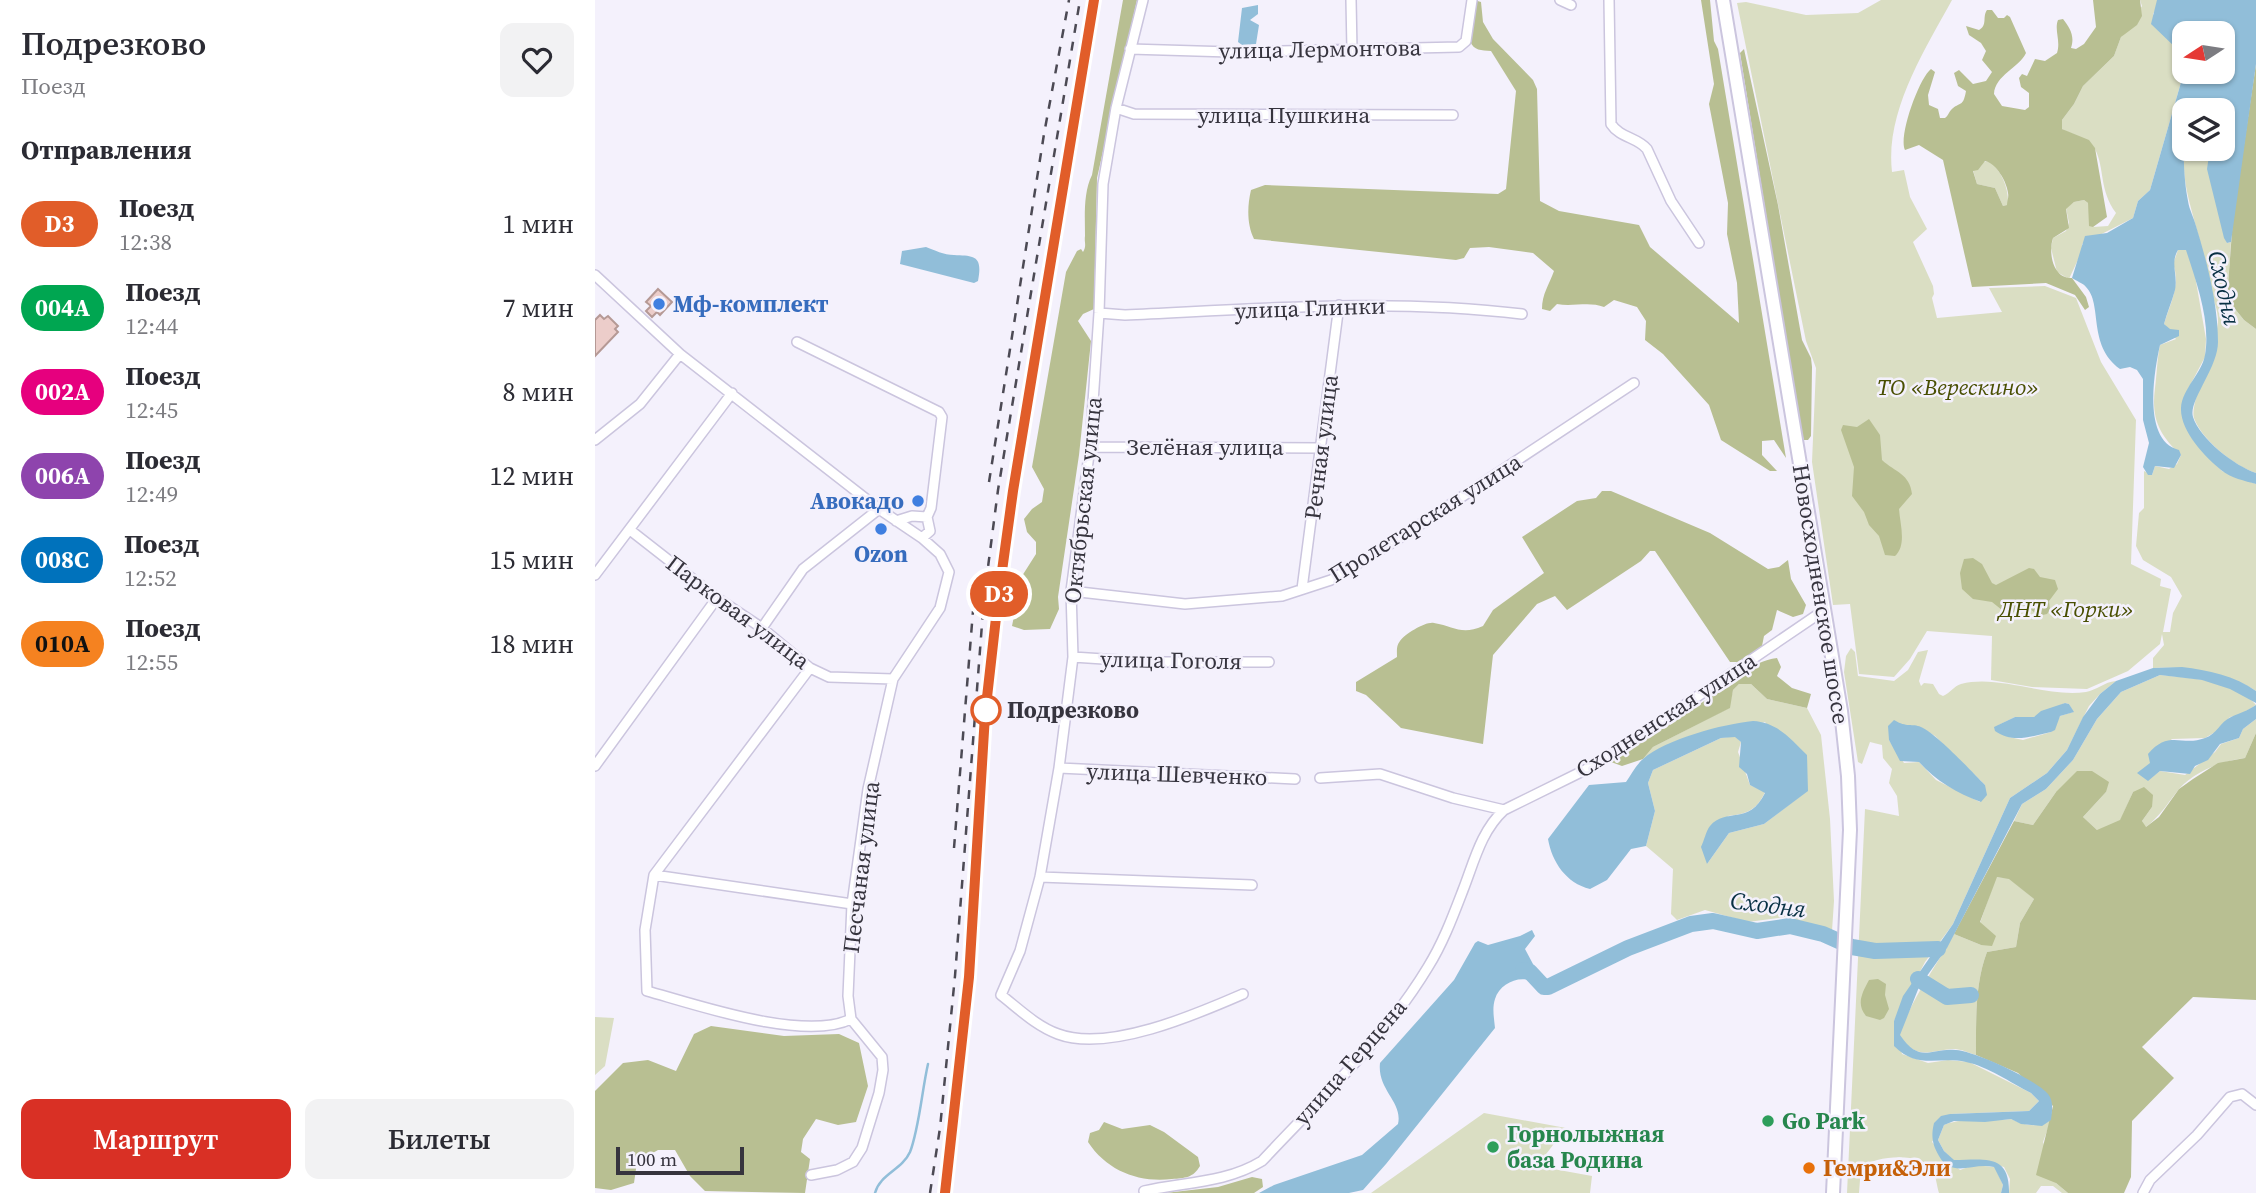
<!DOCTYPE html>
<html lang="ru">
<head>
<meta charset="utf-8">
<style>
  body { margin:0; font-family:"Source Serif 4",serif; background:#f2f2f3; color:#2b2b33; height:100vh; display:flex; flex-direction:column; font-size:26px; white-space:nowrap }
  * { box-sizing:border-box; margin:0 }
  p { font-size:23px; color:#7c7c81 }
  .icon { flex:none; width:38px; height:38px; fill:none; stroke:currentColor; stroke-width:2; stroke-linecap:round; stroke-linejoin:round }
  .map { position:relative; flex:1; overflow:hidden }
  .side { display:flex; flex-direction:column; background:#fff; width:595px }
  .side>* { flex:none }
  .badge { padding:0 14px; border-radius:23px; font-size:24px; line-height:46px }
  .needle { width:46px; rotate:258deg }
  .tools { position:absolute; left:1577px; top:21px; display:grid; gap:14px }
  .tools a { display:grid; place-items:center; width:63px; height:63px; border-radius:14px; background:#fff; box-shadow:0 2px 5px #0004; font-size:35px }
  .scale { position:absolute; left:21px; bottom:18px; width:128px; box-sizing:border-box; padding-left:7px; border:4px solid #36343e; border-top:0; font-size:19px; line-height:24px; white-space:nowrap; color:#36343e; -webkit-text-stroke:5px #f4f1fc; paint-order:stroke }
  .map>.badge { position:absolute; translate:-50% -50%; box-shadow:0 0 0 4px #fff }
  h2 { padding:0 21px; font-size:26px; line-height:63px }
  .round { display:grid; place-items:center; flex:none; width:74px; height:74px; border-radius:14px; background:#f2f2f3 }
  .headline { display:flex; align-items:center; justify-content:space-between; height:119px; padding:0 21px }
  h1 { font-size:33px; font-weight:600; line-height:52px }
  .action { display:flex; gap:14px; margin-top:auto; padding:14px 21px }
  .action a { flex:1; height:80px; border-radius:14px; background:#d93025; color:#fff; font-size:28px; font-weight:600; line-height:80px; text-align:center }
  .action a+a { background:#f2f2f3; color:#2b2b33 }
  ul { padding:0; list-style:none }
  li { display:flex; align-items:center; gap:21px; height:84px; padding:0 21px }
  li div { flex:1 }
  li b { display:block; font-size:26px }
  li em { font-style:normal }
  li .badge { min-width:77px; font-weight:700; text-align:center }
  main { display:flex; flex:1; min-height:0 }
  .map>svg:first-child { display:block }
</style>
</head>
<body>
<main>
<section class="side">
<div class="headline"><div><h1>Подрезково</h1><p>Поезд</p></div><a class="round"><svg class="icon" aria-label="heart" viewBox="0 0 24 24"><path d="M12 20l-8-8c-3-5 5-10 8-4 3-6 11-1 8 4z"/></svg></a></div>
<h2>Отправления</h2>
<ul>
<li><span class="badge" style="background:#e15d29;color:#fff">D3</span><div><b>Поезд</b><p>12:38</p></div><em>1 мин</em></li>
<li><span class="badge" style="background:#00a651;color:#fff">004А</span><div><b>Поезд</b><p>12:44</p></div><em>7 мин</em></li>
<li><span class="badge" style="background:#e6007e;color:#fff">002А</span><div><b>Поезд</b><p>12:45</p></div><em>8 мин</em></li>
<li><span class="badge" style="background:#8e44ad;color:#fff">006А</span><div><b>Поезд</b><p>12:49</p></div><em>12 мин</em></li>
<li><span class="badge" style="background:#0072bc;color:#fff">008С</span><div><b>Поезд</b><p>12:52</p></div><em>15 мин</em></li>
<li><span class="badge" style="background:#f58220;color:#111">010А</span><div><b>Поезд</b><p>12:55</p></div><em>18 мин</em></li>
</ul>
<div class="action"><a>Маршрут</a><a>Билеты</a></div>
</section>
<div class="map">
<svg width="1661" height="1193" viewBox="0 0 1661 1193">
  <rect width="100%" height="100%" fill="#f4f1fc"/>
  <path fill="#dadec3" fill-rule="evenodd" d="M1286,0H1357C1329,51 1290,112 1297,172L1309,170L1315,197L1332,229L1318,242L1338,286L1339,294L1337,298L1342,318L1407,312L1394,288L1450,286L1481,298L1506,362L1541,420L1536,564L1566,579L1565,586L1576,589L1568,632H1575L1578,613L1587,596L1576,577L1548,560L1541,546L1544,513L1549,508V471L1557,475L1560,466L1574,469L1582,464L1586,455C1564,435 1556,418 1560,388C1562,373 1562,360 1565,345L1581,339L1569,324C1575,304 1586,284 1578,264L1583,250H1592L1599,270L1611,339L1610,357L1592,391L1598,440L1627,471L1661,484V691C1633,672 1591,666 1558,668V658L1569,645L1567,634L1565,644L1533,671L1492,689L1437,687L1396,680L1397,636L1332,631L1315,659L1299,677L1264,674L1255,604L1238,605L1217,462L1221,368L1211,341L1142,3L1151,2L1211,15L1263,13Z
    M1545,0H1562V7L1558,14L1582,49L1589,50V72L1555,190L1543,201L1538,218L1487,244V251L1474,279L1462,272L1456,248L1458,238L1471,231L1474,223L1471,208L1479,202L1489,200L1493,203L1498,227L1513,226L1521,213C1504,190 1510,169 1500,149C1494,138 1477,135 1467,129V120L1479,104L1488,86L1519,56L1526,37L1547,6Z
    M1590,149H1615L1632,243L1636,242L1632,299L1649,320L1661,329V473C1639,466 1607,440 1599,418C1594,404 1623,341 1623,320C1623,311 1618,299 1616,289C1611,269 1607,247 1601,227C1594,200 1586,177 1590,149Z
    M1394,161C1407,171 1414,189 1413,205L1408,206L1400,188L1382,184L1378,170L1386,166L1387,162Z
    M1256,648L1260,652L1263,676L1299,681L1313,670L1323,652L1333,650L1324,681L1326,686L1329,683L1338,684L1344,694L1348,696C1355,693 1359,686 1366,684C1404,674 1451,698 1491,692C1502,690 1509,682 1521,681L1505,694L1494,706L1472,750L1452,773L1415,798L1358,924L1330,962L1299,1021L1307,1054L1333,1063L1353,1060L1374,1062L1436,1093L1444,1101L1434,1111L1355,1114L1337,1142L1365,1170L1379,1165L1400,1167L1408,1185L1406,1193H1344C1342,1187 1341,1176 1338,1171C1327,1151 1281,1156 1266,1167L1264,1193H1252L1270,809L1304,816L1302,796L1294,783L1297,769L1288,758L1287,745L1275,742L1267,764L1263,762L1249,672L1251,656ZM1470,703L1474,704L1478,712L1465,716L1456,732L1428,740L1414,737L1404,725L1420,717H1439ZM1308,726L1327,728L1340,736L1385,780L1390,785L1385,802L1341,780L1324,762L1309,763L1294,740L1295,735Z
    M1565,675C1595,678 1641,680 1661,705L1645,715L1635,717L1622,731L1610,738L1577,739L1555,758L1556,763L1549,769L1556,778L1565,771L1590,775L1620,752L1626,744L1644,738L1648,729L1661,719V733L1650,758C1627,761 1600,771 1584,789C1571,805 1568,813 1550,828L1547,821L1557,807L1538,792L1525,821L1503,831L1488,817L1511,792H1461L1438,825L1419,821L1427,804L1451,789L1478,760L1502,719L1526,692Z
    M1144,684H1156L1172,699L1212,708L1226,735L1235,819L1239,901L1237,931L1190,917L1153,922L1110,910L1082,920L1076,914L1078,869L1051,846L1060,811L1053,783L1058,770L1126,738L1140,736L1146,742L1143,752L1155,785L1170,792C1162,810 1152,814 1133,816L1112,864L1134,833L1169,824L1212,791L1170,722L1048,759L1058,747L1134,708L1138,690Z
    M1401,877L1414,878L1439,899L1425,923L1421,947L1392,952C1380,983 1381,1021 1381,1055C1374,1053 1366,1049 1359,1049C1334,1050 1323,1062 1304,1035C1318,996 1339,970 1359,934L1386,945L1400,936L1385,923Z
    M0,1017L19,1018L10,1066L0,1075Z
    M889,1113L971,1128L942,1166L997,1176L995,1193H776Z
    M1416,1119C1430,1126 1443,1128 1456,1120L1448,1142L1461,1183L1473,1193H1467L1458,1186H1446L1441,1193H1414L1415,1179L1409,1167L1384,1160L1359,1161L1349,1151L1343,1140L1349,1125C1369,1117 1395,1122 1416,1119Z"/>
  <path fill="#b8bf92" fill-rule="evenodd" d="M528,0H542L502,178L499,309L488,314L483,321L496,341L484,455L463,597L464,609L455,629L429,630L417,626L427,576L441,554V542L432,532L429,519L437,509L447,502L449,489L437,467L471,272L482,251L486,249L488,252C492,245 489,243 490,236C490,217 488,193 497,175Z
    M879,0L886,2L888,22L898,39L938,80L942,89L945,201L964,211L1044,225L1055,247L1144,323L1142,283L1132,234L1133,203L1114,104L1119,84L1106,0H1115L1119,41L1123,49L1191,458L1179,440L1167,441V455L1182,471H1175L1126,440L1114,405L1068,354L1050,340L1051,321L1042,307L1019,300L1009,307C994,301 978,307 962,304L955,311L947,309C947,294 954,285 959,271L938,253L894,247L875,248L869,258L861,260L659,239C652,225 652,207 656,190L670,185L903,194L911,189L921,91L896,51C886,50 879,51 875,41Z
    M1498,0H1545L1547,16L1542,25L1526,37L1519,56L1488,86L1479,104L1467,120V129L1494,140L1500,148L1512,217L1498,227L1494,226L1493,203L1489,200L1479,202L1471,209L1474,228L1458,238C1453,253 1458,279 1477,278L1491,297L1494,307L1490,310L1480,295L1451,283L1377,287L1348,160L1324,145L1310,150C1303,137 1324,78 1336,69L1340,72L1333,95L1334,105L1343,109L1345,118H1350C1353,116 1354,112 1356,110C1365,101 1368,108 1371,91L1363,86L1359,73L1364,70L1378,84L1391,81L1397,72L1387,60L1391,51L1386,43L1374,35L1371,26L1384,30C1393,25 1387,17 1392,10H1397L1403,18H1409L1412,15L1415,17L1431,53C1424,68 1400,75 1399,94L1407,106L1430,110L1434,107V93L1426,87L1424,78L1427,74L1432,76L1440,59L1450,61L1462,53C1466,41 1459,30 1463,20L1468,19C1475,28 1480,36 1476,48L1481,49L1489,44L1501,27ZM1390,161C1401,163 1412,182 1413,193C1414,197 1412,201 1412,205L1408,206L1400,188L1382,184L1378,171L1383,170Z
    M1149,49L1183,205L1207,340L1216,358L1217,367L1216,436L1213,440H1209L1206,431L1145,53Z
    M1661,64V329L1649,320L1632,299L1638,218Z
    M1274,419L1285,435L1287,460C1300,472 1315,474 1317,494L1304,509C1305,524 1312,545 1300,556L1290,555L1284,536L1274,525L1269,512L1257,496L1259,467L1246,430L1248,425L1262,427Z
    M1007,491H1016L1115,533L1173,569L1184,567L1193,560L1196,579L1211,605L1208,614L1198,617L1182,610L1177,630L1169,636L1167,646L1145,662H1135L1060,551H1055L1046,561L972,610L960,596L942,604L898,655L888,744L806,728L771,695L761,691V682L802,657C802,651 801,646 805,641C810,634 831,621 839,623C859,626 866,636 888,626L898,610L949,573L927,537L982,501L1001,498Z
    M1378,558L1387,564L1397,583L1401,585L1434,568L1439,569L1445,577L1460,580L1463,589L1454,601L1455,610L1452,614L1443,616C1423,596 1431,610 1412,614L1397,602L1378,599L1367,589L1365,573L1369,559Z
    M1182,658L1186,667L1182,676L1197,688L1216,694L1212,708L1172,699L1156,684H1144L1138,690L1135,708L1058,747L1048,759L1027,766L1016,762C1050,740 1083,718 1117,696C1138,682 1156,661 1182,658Z
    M1661,733V1000L1598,997L1547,1047L1579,1078L1537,1121L1536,1177L1529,1193H1473L1461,1183L1441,1175L1458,1106L1423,1073L1381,1055C1381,1021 1380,983 1392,952L1421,947L1425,923L1439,899L1414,879L1402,877L1385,922L1401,936L1397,946L1386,945L1359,934L1419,821L1438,825L1461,792L1482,771H1497L1514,782L1511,792L1488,817L1502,830L1525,820L1538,792L1549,787L1558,795L1557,807L1547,821L1551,827L1564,817L1584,789L1598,779L1623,763L1650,758Z
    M1283,979L1291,984L1290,995L1294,1009L1289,1018L1285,1020L1271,1016C1261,1004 1267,993 1274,980Z
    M116,1026L189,1036L244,1034L264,1043L273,1086L261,1122L243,1125L221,1119L208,1139L206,1152L215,1159L210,1193L110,1191L95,1176L80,1150H63L42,1162L39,1183L16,1190L0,1188V1091L28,1063L53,1060L81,1071L99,1034Z
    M509,1122L527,1129L555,1125L569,1132L603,1157L605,1166C598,1178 590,1178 577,1179C544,1183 512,1171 493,1142L495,1133L504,1130Z
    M657,1177L667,1179L668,1187L659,1193H570L623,1187Z"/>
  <path fill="#91bed9" d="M1562,0H1661V64L1636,242L1632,243L1629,238L1612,169L1615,149H1628V110H1589C1589,141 1587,170 1593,201C1594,209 1599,218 1601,226C1612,262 1623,304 1623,342C1623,368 1593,401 1598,417C1605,439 1640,466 1661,473V484C1650,481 1636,478 1626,470C1610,457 1585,431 1586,408C1587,389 1607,373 1610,355C1616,321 1601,281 1591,250H1583C1575,263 1583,275 1580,290C1577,301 1572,313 1569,324L1575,329L1584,330V336L1565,345C1559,372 1547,441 1584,450L1586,455L1579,468L1560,466L1557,475H1553L1548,467L1554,443L1548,420V379L1542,370L1535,367L1525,369C1492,345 1508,304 1491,287C1488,283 1481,281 1477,278L1490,236L1512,233L1538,218L1543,201L1555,190L1589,72H1628V33H1589V50L1582,49L1556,24Z
    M663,5V14L655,20L664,25L661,44L647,45L643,42L647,8Z
    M331,247C339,250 349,255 359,255C379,256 388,255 383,281L379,283L305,264L307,251Z
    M1587,667C1613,670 1640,676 1661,691V703L1635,689L1607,680L1565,675L1526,692L1502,719L1478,760L1451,789L1427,804L1352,948L1324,987L1305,1035C1325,1065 1337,1047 1361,1050C1379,1051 1442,1080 1453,1094C1459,1101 1457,1112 1456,1120L1447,1126L1426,1124L1416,1119L1390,1122L1359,1121L1349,1125L1343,1140L1349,1151L1359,1160C1389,1160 1415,1153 1414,1193H1406L1408,1185L1399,1167C1378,1162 1357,1179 1344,1156C1337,1144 1336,1136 1339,1123L1346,1116L1355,1114L1434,1111L1444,1101L1436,1093C1416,1083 1392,1066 1371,1062C1343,1056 1323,1070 1299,1046V1021L1308,996L1358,924L1415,798L1452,773L1472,750L1488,717L1505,694L1521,681L1558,668Z
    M1470,703L1474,704L1479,712L1465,716L1460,730L1456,732C1437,736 1418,744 1400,731L1399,727L1420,717H1439L1446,711Z
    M1661,705V719L1648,729L1644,738L1625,744L1613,760L1600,766L1595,774L1565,771L1553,781L1542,773L1555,763L1553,754C1574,729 1587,747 1610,738C1622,734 1625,722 1636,717C1645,713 1652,711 1661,705Z
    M1299,720C1312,728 1317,723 1326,727C1342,734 1376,771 1390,785L1392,795L1386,802C1362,793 1341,781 1324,762L1305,761L1294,740L1293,726Z
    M1158,721C1182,722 1196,739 1212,755L1213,791L1169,824L1134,833L1112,864L1106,847C1109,841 1111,831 1115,826C1131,807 1154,826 1170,793L1155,785L1152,774L1144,767L1146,742L1140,737L1126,738L1058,770L1053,783L1060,811L1051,846L1036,849L1012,880L995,889C971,883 957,862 953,839L994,785L1031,782C1036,775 1041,765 1048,759C1071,739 1128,724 1158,721Z
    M937,930L940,936L930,949L947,981L942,984C928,973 905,982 900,999C897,1008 899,1018 900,1028L791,1164L768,1190L754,1193H664L679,1185L767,1155L803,1124C808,1102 782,1090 785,1063L859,980L880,943L883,941L893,945L925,936Z"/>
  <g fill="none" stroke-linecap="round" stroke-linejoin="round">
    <path stroke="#91bed9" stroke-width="2.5" d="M280,1193C285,1174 307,1170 315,1152C324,1129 327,1090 333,1064"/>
    <path stroke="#91bed9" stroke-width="16" d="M928,970L935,972L949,987H953L1033,948L1096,924L1118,921L1162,931L1195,926L1228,934L1257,947L1280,951L1343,949
      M1323,979L1352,997L1376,995"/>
  </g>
  <path fill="#eccdca" stroke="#b59995" stroke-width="2" d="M63,289L77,302L65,315L62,312L57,317L51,311L56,306L51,302Z
    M5,315L9,319L13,316L23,326L20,329L23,332L0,356V320Z"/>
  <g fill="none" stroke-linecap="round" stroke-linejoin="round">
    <defs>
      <path id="street" d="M548,0L521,108L508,184L504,313L495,447L476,591L478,657L464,768L445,877L425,951L406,995C424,1009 441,1026 463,1034C513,1053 602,1014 648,994
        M756,0L757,50
        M965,0L976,5
        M1014,0L1016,124C1025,138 1042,137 1052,149L1076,201L1104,243
        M535,49L635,52L864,47L871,41L877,0
        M521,108L539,114L858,115
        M0,275L85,354L284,509L327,538L345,554L354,572L345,608L298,679L273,789L257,904L253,996L256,1019L287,1057L288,1070L284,1093L267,1148L258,1162L242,1170L216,1175
        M504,313L530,315C662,309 795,298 927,314
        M202,342L344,412L347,417L336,508L332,517
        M0,440L45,404L85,354
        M495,447L726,448
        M301,521L317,516L332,517L335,531L327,538
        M35,530L122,598L167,628L215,668L234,677L298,679
        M0,575L137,393
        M707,589L744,305
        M476,591L590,604L687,596L736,580L800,541L1039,383
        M167,628L208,569L284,509
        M478,657L554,662H674
        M215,668L59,875L50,930L52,991C102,1005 210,1042 256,1019
        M0,766L122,598
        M464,768L700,779
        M725,778L785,774L858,798L909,810
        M59,875L257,904
        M445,877L657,885
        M549,1191C590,1182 631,1183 667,1161C725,1099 789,1040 833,967C848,943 858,916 868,890C879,862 886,831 909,810L990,770L1031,745L1228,611
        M1548,1193L1555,1180L1602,1135L1635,1097L1647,1094L1661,1105"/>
      <path id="secondary" d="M1128,0L1246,711L1253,776L1255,830L1238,1193"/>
    </defs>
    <use href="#street" stroke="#cbc5de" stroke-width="12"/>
    <use href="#secondary" stroke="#cbc5de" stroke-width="16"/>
    <use href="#street" stroke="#fff" stroke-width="9"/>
    <use href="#secondary" stroke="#fff" stroke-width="12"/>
    <path stroke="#4c4a54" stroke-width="2.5" stroke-dasharray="9 9" stroke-linecap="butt" d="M394,482L449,134L474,0
      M359,848L378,611
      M335,1193L345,1128L360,976L389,598L403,490L485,0
      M350,1193L374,977L390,715L403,599L418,491L499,0"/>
  </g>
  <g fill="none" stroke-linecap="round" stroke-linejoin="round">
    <defs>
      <path id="line" d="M350,1193L374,977L390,715L403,600L418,491L499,0"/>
    </defs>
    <use href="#line" stroke="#fff" stroke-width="16"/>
    <use href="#line" stroke="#e15d29" stroke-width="10"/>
  </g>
  <g fill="#3f7fe0" stroke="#f4f1fc" stroke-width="2.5">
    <circle cx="64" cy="304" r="7"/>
    <circle cx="323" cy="501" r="7"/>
    <circle cx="286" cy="529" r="7"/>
  </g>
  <circle fill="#fff" stroke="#e15d29" stroke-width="3.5" cx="391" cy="710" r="14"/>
  <g fill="#2e9e5b" stroke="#f4f1fc" stroke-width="2.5">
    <circle cx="1173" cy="1121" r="7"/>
    <circle cx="898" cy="1147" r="7"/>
  </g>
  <circle fill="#e8710a" stroke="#f4f1fc" stroke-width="2.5" cx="1214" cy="1168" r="7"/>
  <g text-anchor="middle" stroke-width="5" stroke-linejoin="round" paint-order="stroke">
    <g font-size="23" fill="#36343e" stroke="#f4f1fc">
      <text transform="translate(725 49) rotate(-1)" y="8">улица Лермонтова</text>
      <text x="689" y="123">улица Пушкина</text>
      <text transform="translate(715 308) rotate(-2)" y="8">улица Глинки</text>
      <text x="610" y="455">Зелёная улица</text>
      <text transform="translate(726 447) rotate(-83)" y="8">Речная улица</text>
      <text transform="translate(488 500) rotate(-84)" y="8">Октябрьская улица</text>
      <text transform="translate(830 518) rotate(-32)" y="8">Пролетарская улица</text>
      <text transform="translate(1226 594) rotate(81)" y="8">Новосходненское шоссе</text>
      <text transform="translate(143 612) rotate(37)" y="8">Парковая улица</text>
      <text transform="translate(576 660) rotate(1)" y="8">улица Гоголя</text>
      <text transform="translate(1071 715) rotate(-33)" y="8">Сходненская улица</text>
      <text transform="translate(582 774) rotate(2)" y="8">улица Шевченко</text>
      <text transform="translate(266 867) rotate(-83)" y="8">Песчаная улица</text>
      <text transform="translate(755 1062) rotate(-49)" y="8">улица Герцена</text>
    </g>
    <g font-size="23" font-weight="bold" fill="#366cbe" stroke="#f4f1fc" text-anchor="start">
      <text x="78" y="312">Мф-комплект</text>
      <text x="309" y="509" text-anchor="end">Авокадо</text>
      <text x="286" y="562" text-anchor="middle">Ozon</text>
    </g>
    <g font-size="23" font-style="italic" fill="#494f02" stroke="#f4f1fc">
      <text x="1363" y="395">ТО «Верескино»</text>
      <text x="1471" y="617">ДНТ «Горки»</text>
    </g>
    <g font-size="23" font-weight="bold" fill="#36343e" stroke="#f4f1fc" text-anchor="start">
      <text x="412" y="718">Подрезково</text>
    </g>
    <g font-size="23" font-weight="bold" fill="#27864d" stroke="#f4f1fc" text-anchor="start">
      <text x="1187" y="1129">Go Park</text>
      <text x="912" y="1142">Горнолыжная<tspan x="912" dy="26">база Родина</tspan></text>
    </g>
    <g font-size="23" font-weight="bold" fill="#c56008" stroke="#f4f1fc" text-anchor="start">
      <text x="1228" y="1176">Гемри&amp;Эли</text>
    </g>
    <g font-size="24" font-style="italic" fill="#083043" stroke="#f4f1fc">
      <text transform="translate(1629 288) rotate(77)" y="8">Сходня</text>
      <text transform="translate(1173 905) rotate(7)" y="8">Сходня</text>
    </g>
  </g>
</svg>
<div class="tools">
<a><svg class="needle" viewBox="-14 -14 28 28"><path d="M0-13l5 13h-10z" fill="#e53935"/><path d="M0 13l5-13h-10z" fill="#7c7c81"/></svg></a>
<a><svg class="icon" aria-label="layers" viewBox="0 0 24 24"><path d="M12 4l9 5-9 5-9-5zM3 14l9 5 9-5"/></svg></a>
</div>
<div class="scale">100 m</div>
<b class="badge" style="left:404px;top:594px;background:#e15d29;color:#fff">D3</b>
</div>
</main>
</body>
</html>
